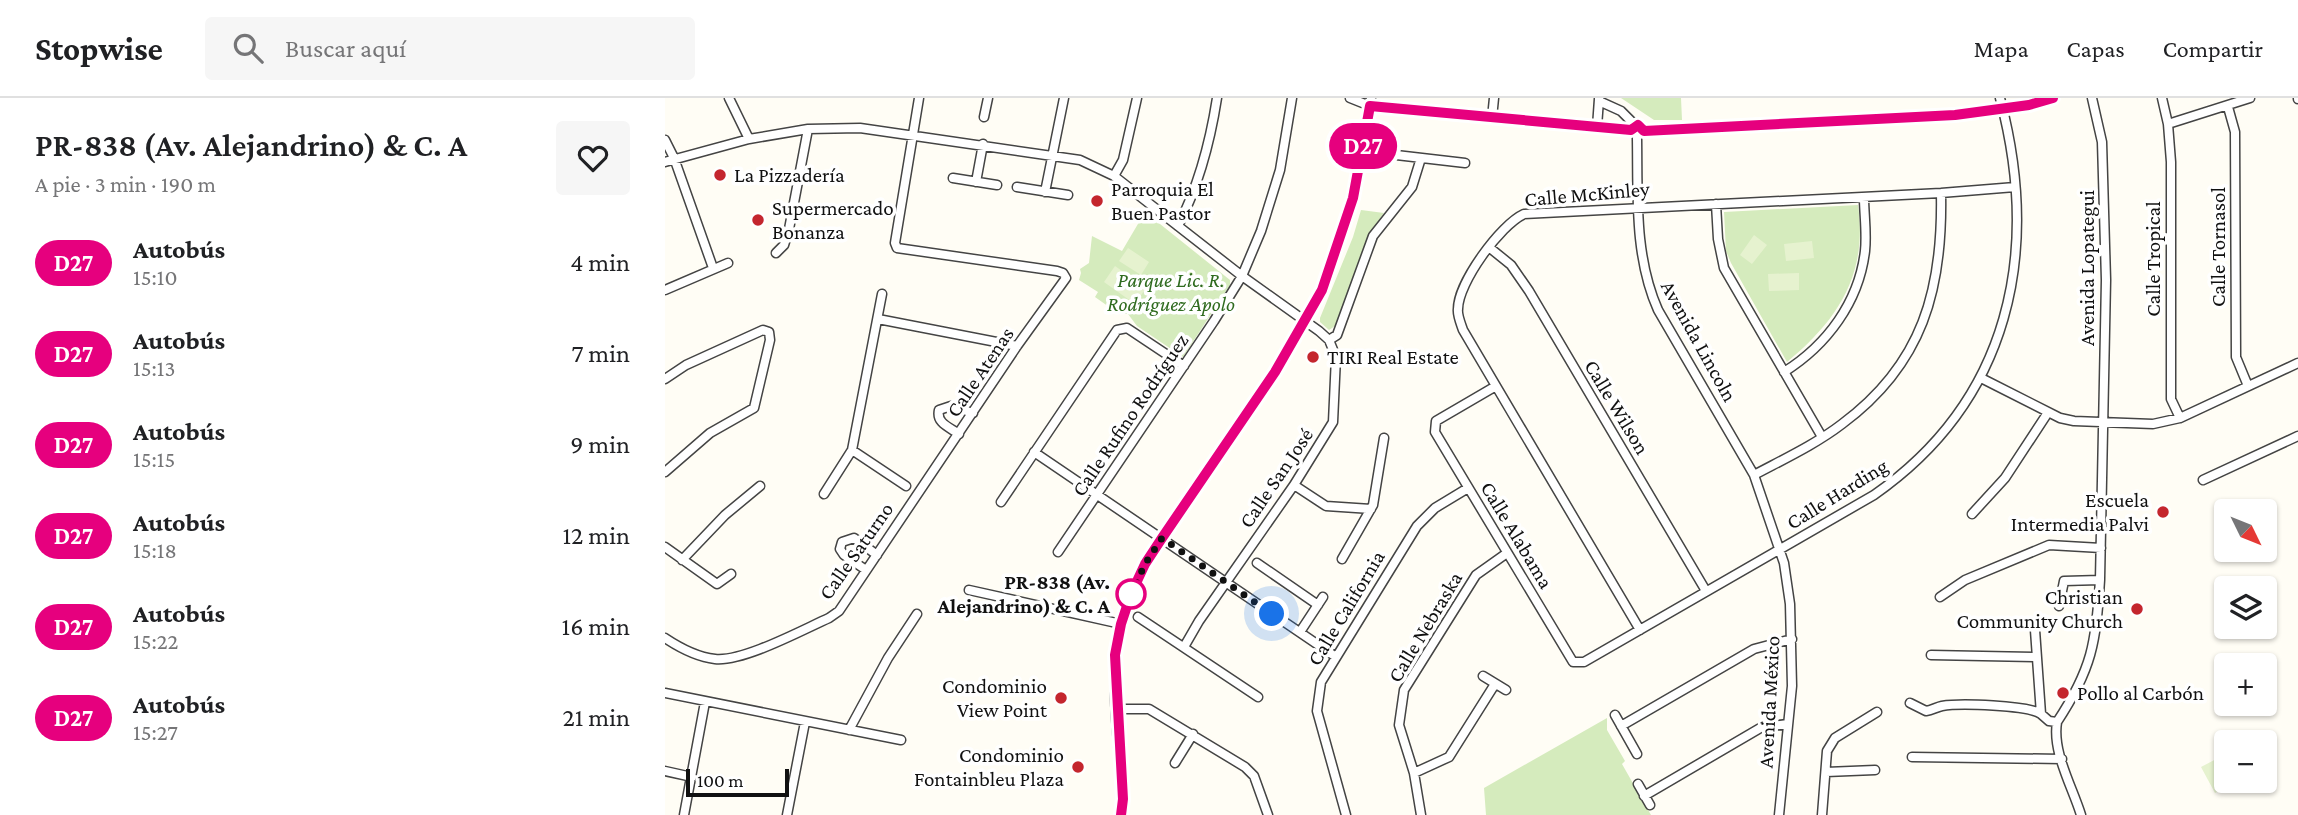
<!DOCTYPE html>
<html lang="es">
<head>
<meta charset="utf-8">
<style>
  body { margin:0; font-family:"Crimson Pro",serif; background:#f6f6f6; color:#202124; height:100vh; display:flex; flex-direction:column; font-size:26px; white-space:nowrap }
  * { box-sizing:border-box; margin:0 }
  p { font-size:23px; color:#757577 }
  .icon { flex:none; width:38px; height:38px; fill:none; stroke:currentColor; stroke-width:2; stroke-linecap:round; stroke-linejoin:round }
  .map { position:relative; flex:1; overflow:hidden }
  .side { display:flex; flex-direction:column; background:#fff; width:665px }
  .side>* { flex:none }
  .badge { padding:0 14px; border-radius:23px; font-size:24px; line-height:46px }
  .needle { width:46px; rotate:133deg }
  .buttons { position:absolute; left:1549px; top:401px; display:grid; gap:14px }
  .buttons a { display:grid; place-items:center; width:63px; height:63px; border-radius:7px; background:#fff; box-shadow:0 2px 5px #0004; font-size:35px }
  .scale { position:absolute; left:21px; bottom:18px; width:103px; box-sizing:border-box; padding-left:7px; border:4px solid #111; border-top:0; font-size:19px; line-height:24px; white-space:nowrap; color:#111; -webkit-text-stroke:5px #fff; paint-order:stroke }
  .you { position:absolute; width:35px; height:35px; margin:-18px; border:5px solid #fff; border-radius:50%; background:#1a73e8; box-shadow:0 0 0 10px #1a73e833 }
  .map>.badge { position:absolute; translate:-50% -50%; box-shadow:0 0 0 4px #fff }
  .round { display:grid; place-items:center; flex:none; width:74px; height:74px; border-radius:7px; background:#f6f6f6 }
  .overview { display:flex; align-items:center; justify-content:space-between; height:119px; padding:0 35px }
  h1 { font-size:33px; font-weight:600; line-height:52px }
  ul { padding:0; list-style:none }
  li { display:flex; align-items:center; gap:21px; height:91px; padding:0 35px }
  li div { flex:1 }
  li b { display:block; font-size:26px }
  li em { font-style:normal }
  li .badge { min-width:77px; font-weight:700; text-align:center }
  header { display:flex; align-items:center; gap:42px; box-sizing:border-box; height:98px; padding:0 35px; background:#fff; border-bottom:2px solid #e0e0e0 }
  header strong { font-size:33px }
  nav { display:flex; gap:38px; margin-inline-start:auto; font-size:24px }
  .search { width:490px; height:63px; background:#f6f6f6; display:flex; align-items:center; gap:18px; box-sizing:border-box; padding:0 24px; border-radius:7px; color:#757577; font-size:26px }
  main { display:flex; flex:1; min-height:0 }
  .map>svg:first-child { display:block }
</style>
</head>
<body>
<header>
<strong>Stopwise</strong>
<div class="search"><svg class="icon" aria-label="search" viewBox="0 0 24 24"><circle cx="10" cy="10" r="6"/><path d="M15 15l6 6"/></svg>Buscar aquí</div>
<nav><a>Mapa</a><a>Capas</a><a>Compartir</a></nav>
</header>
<main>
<section class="side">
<div class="overview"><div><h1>PR-838 (Av. Alejandrino) &amp; C. A</h1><p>A pie · 3 min · 190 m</p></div><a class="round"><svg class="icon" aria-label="heart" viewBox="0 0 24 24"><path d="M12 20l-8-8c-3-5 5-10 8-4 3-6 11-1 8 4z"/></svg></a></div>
<ul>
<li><span class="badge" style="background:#e6007e;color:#fff">D27</span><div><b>Autobús</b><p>15:10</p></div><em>4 min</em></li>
<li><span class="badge" style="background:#e6007e;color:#fff">D27</span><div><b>Autobús</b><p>15:13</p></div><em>7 min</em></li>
<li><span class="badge" style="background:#e6007e;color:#fff">D27</span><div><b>Autobús</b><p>15:15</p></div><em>9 min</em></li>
<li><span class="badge" style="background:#e6007e;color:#fff">D27</span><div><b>Autobús</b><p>15:18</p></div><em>12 min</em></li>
<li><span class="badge" style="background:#e6007e;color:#fff">D27</span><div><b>Autobús</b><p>15:22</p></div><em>16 min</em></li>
<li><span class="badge" style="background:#e6007e;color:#fff">D27</span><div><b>Autobús</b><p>15:27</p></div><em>21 min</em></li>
</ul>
</section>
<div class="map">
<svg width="1633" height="717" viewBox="0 0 1633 717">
  <rect width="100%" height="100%" fill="#fffdf5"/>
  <path fill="#d5ebbd" d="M956,0H1016L1017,22H989Z
    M1193,107C1203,176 1173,222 1122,264L1066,165L1061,153L1059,114Z
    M696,112L719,115L704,136L670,228L664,232L655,224V220L688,139Z
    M480,114L565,182V187L518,259L472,228L463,216H454L430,199L433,194L414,182L416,175L415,171L424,165L427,138L457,153Z
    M942,620V632L960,663L957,666L986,717H821L819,690Z"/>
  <path fill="#e6f2cf" d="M1089,137L1102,147L1087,166L1075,157Z
    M1147,143L1149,160L1121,163L1119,146Z
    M463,150L484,164L476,177L454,163Z
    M450,168L481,190L470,206L439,184Z
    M1134,175V192L1104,193L1103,176Z
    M1555,659L1561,670V682L1568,683L1569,685L1550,695L1536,669Z"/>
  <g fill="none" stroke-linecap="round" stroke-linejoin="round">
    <defs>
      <path id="minor" d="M64,0L84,41
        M685,0L705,8L932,29L966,32L973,27L979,33L1290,17L1364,7L1388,0
        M1497,0L1503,26L1506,64V301L1515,320
        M1633,0V1
        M934,3L956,13L970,27
        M1563,9L1570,34L1571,259L1583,288
        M319,19L323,0
        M827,20L829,0
        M1503,26L1585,0
        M932,29L934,1
        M972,40C973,98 969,158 993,212L1089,377L1119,465L1125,506L1127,588L1114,717
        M0,42L9,60L48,170
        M711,63L714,55L800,65
        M0,64L84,41L143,31L195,30L415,62L449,78L577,178L654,233L664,242L671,259L668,324L629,387L534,523L519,549
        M449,78L458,62L472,0
        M288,80L332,87
        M311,84L318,46
        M352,89L403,97
        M380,94L399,0
        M1051,106L1053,141L1059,170L1157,339
        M513,128C534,87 545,45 552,0
        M825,150L846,167L864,193L1041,493
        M111,155L119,147L124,131L143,31
        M0,192L63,165
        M213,221L352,248
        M664,242L672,237L708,138L747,89L756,60
        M1119,274C1162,247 1194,204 1200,153C1202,135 1199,116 1199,99
        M1316,280L1395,320L1409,323L1488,326L1515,320L1633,265
        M0,281L21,267L98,232L104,234L105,242L89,310L45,335L0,374
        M831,288L771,323L770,334L908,564H919L1209,397C1345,302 1376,155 1335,0
        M294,336C284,329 271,325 274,312L286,308L308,315
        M187,352L241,388
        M369,354L671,559
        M1089,377C1119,361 1151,346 1177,326C1258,266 1278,191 1276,95
        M1538,382L1633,338
        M629,387L661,408L706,411
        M159,396L187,352L217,196
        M336,404L452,232L462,230L519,268
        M1307,416L1340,380L1382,316
        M0,449L52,486L66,476
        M393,454L549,223L577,178L596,133L615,72L627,0
        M677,461L708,407L719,340
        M17,462L60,417L95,388
        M592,465L653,507
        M201,472L179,457L175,451L177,444L189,440L212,457
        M304,492L456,526
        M1275,499L1300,482L1384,447L1436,450
        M1394,508L1399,483L1435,482
        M473,519L593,599
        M975,532L798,232C796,226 792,217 793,211C793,185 835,127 859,116L1276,95L1350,89
        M1370,532L1376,616L1384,623L1392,624
        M635,534L658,499
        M0,540C15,550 32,559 50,561C78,564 137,532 164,520L174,513L352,248L401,180L398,175L392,173L232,150L230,145L254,0
        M1266,557L1371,559
        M818,578L841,592
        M0,595L236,642
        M1245,605L1261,613C1267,612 1272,609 1277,608C1294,605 1363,607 1376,616
        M452,611H484L580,669L589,678L603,717
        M950,617L972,656
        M956,628L1089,551L1127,541
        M184,632L223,560L252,516
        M1247,659L1397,661
        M510,665L528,636
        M0,673L27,679
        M1161,674L1210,672
        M749,675L784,659L830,586
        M973,686L985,707
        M979,698L1097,629L1123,626
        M19,717L40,604
        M122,717L140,624
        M456,717L458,701C454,646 443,580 456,527C467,481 495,444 521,405C556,353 595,301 628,246C673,170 694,87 706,0
        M681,717L652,613L656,584L752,428L770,410L803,390
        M756,717L749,675L734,627L739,592L811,477L842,455
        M1157,717L1162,653L1170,640L1212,614
        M1416,717C1407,688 1387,654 1392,624C1427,571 1431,545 1435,482L1441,182L1437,44L1427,0"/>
    </defs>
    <use href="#minor" stroke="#444" stroke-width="11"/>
    <use href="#minor" stroke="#fff" stroke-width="8"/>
  </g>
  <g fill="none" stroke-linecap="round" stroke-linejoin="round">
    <defs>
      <path id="line" d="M456,717L458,701L450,557L456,526L466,496L480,466L497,440L610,274L657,192L688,100L705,8L966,32L973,27L979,33L1290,17L1364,7L1388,0"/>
    </defs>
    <use href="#line" stroke="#fff" stroke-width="16"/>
    <use href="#line" stroke="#e6007e" stroke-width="10"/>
    <path stroke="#111" stroke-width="7" stroke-dasharray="0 12.6" d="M466,496L480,466L497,440L607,516"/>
  </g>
  <g fill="#c4262e" stroke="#fff" stroke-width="2.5">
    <circle cx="55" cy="77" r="7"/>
    <circle cx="432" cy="103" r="7"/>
    <circle cx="93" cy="122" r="7"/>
    <circle cx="648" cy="259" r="7"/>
    <circle cx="1498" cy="414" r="7"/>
    <circle cx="1472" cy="511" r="7"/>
    <circle cx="1398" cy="595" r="7"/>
    <circle cx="396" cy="600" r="7"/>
    <circle cx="413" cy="669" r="7"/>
  </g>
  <circle fill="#fff" stroke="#e6007e" stroke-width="3.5" cx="466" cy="496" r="14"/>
  <g text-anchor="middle" stroke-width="7" stroke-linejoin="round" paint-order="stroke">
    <g font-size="21" fill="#111" stroke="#fff" text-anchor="start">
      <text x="69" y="84">La Pizzadería</text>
      <text x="446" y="98">Parroquia El<tspan x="446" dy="24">Buen Pastor</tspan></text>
      <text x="107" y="117">Supermercado<tspan x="107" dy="24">Bonanza</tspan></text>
      <text x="662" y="266">TIRI Real Estate</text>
      <text x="1484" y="409" text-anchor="end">Escuela<tspan x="1484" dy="24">Intermedia Palvi</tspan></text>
      <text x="1458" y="506" text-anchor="end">Christian<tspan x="1458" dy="24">Community Church</tspan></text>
      <text x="382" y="595" text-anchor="end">Condominio<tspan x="382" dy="24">View Point</tspan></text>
      <text x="1412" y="602">Pollo al Carbón</text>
      <text x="399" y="664" text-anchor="end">Condominio<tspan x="399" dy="24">Fontainbleu Plaza</tspan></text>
    </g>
    <g font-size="21" fill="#111" stroke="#fff">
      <text transform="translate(922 96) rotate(-5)" y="7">Calle McKinley</text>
      <text transform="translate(1553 149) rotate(-90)" y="7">Calle Tornasol</text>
      <text transform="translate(1488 161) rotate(-90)" y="7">Calle Tropical</text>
      <text transform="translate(1422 170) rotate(-90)" y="7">Avenida Lopategui</text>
      <text transform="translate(1034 243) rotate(61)" y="7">Avenida Lincoln</text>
      <text transform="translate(315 274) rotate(-56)" y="7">Calle Atenas</text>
      <text transform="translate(952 309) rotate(59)" y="7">Calle Wilson</text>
      <text transform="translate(465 317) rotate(-56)" y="7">Calle Rufino Rodríguez</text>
      <text transform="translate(611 380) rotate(-56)" y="7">Calle San José</text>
      <text transform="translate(1172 396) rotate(-32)" y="7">Calle Harding</text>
      <text transform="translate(852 437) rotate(59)" y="7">Calle Alabama</text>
      <text transform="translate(191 453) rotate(-55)" y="7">Calle Saturno</text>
      <text transform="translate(681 510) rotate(-59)" y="7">Calle California</text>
      <text transform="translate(760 529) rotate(-59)" y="7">Calle Nebraska</text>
      <text transform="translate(1104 604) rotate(-87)" y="7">Avenida México</text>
    </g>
    <g font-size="21" font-style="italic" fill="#2f6b1f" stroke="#fff">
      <text x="506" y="189">Parque Lic. R.<tspan x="506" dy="24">Rodríguez Apolo</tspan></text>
    </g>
    <g font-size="21" font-weight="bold" fill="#111" stroke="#fff" text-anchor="end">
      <text x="445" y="491">PR-838 (Av.<tspan x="445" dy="24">Alejandrino) &amp; C. A</tspan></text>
    </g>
  </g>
</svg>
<div class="buttons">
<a><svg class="needle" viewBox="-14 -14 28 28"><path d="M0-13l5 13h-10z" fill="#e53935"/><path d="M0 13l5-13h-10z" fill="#757577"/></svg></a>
<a><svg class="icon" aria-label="layers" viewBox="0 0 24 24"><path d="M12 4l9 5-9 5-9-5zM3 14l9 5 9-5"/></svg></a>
<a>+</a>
<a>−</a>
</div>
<div class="scale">100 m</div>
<div class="you" style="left:607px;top:516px"></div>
<b class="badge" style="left:698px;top:48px;background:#e6007e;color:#fff">D27</b>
</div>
</main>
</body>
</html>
